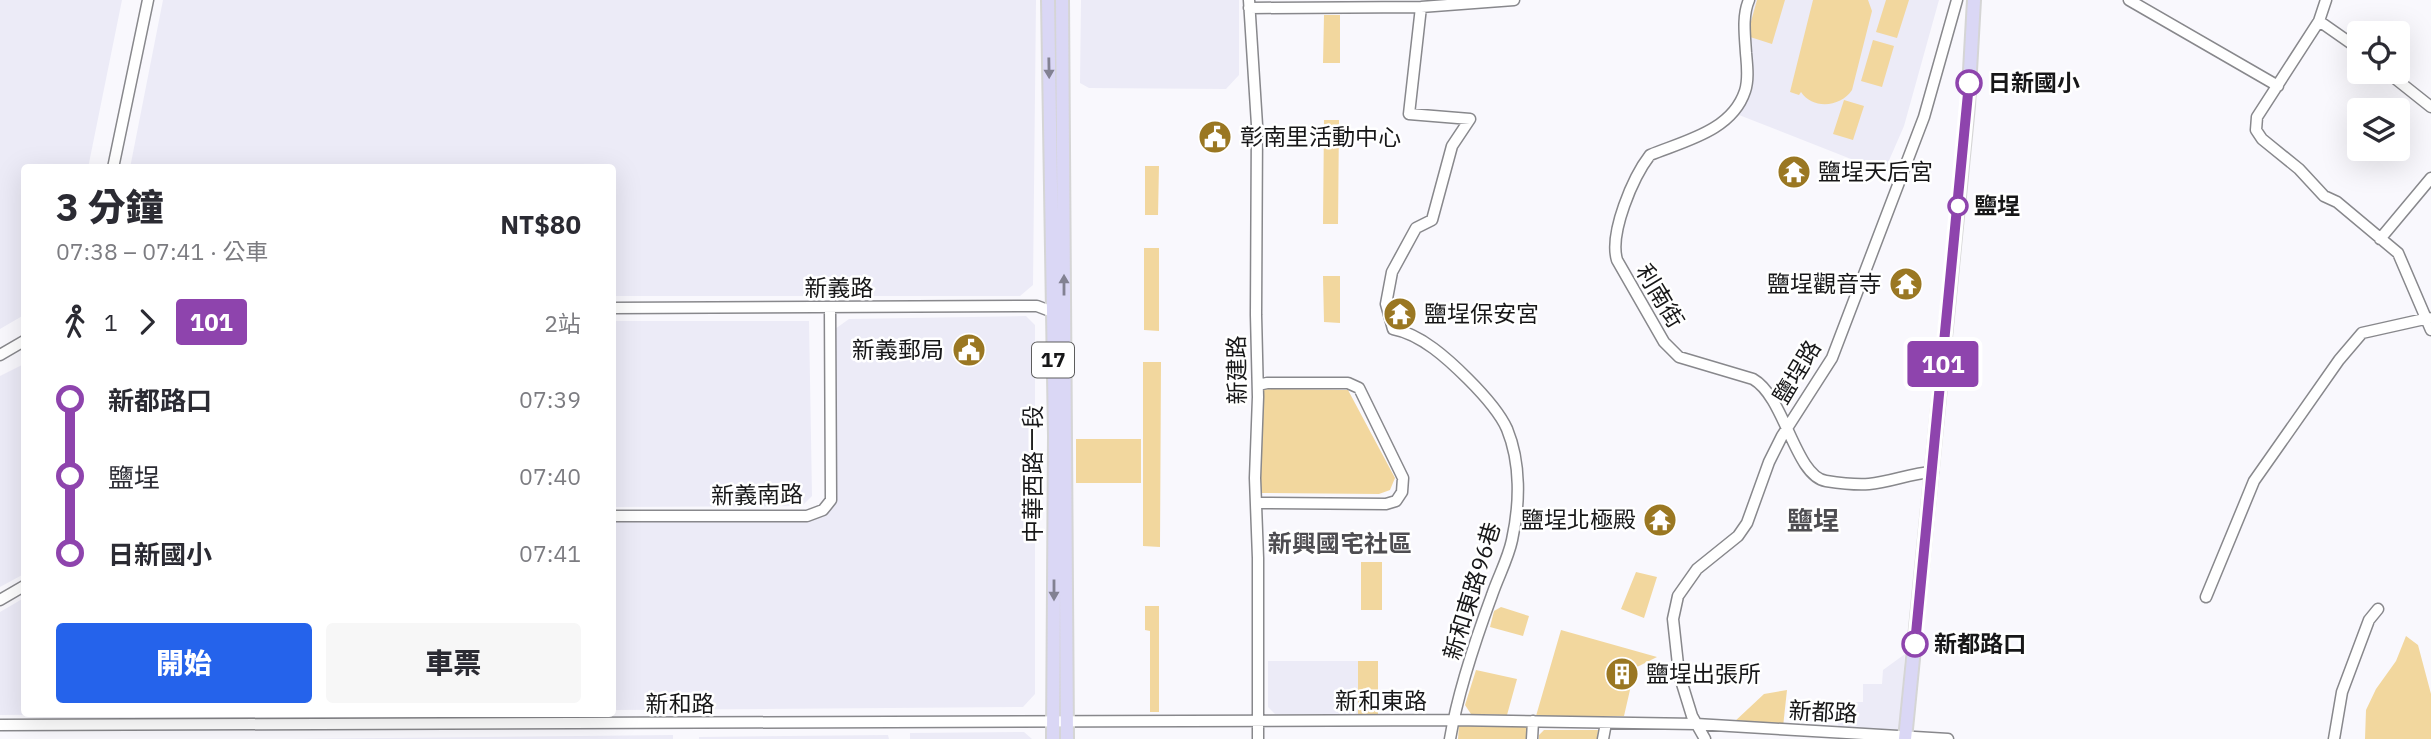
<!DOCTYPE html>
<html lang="zh-TW">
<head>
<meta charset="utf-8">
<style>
  body { margin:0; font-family:"IBM Plex Sans","Noto Sans TC",sans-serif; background:#f7f7f7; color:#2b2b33; height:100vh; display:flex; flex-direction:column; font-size:26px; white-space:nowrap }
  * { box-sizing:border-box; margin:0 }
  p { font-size:23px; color:#7c7c81 }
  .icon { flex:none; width:38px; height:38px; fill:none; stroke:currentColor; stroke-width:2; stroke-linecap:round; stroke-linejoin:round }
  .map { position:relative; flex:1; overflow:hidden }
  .panel { position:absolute; left:21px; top:164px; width:595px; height:553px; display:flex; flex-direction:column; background:#fff; border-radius:7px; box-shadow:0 7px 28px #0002 }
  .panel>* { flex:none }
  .badge { padding:0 14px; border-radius:5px; font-size:24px; line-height:46px }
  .buttons { position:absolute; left:2347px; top:21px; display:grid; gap:14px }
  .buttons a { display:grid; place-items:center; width:63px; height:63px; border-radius:7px; background:#fff; box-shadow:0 7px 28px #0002; font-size:35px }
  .map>.badge { position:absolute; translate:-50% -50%; box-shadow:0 0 0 4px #fff }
  .legs { display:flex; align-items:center; gap:10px; height:77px; padding:0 35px; font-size:23px }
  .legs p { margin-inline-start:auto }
  .headline { display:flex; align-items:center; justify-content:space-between; height:119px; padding:0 35px }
  h1 { font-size:38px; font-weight:800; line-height:52px }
  .primary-button { display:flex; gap:14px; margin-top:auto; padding:14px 35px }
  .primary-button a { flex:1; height:80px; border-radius:7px; background:#2563eb; color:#fff; font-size:28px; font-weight:800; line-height:80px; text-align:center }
  .primary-button a+a { background:#f7f7f7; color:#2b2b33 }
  ul { padding:0 35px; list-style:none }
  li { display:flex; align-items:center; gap:24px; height:77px; font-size:26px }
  li i { display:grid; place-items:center; width:10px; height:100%; margin:0 9px; background:currentColor }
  li i::after { content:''; width:18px; height:18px; margin:-9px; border:5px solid; border-radius:50%; background:#fff }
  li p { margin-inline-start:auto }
  li:first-child i { background:linear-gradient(#0000 50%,currentColor 0) }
  li:last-child i { background:linear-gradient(currentColor 50%,#0000 0) }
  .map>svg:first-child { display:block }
</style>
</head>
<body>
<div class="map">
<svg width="2431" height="739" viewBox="0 0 2431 739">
  <rect width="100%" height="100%" fill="#f9f8fd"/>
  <path fill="#ecebf7" d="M0,0H122L88,168H24V315L0,329Z
    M163,0H1036L1033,285L1020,296H613L612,168H130Z
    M1081,0H1239V75L1226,89L1089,88L1080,83Z
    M1750,0H1939L1904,126L1884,172L1739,115L1747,98L1745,45Z
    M1026,316L1035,325V694L1023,707L613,710L612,522L808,520L823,517L833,506L835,329L849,319Z
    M613,321H809L812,496L802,506L613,507Z
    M24,364V574L0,587V376Z
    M24,598V714H146L0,715V612Z
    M1905,654L1899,730L1839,727L1827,702H1863V684H1882L1883,670Z
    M1268,661H1358V714H1275L1268,707Z
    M1024,732L1032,739H910V733Z
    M673,735V739H285Z
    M888,735L889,739H699V737Z"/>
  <path fill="#f2d79e" d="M1757,0H1785L1772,44L1747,36Z
    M1813,0H1868L1872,11L1852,90C1841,107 1813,110 1801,92L1799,95L1790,92Z
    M1886,0H1909L1897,38L1876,32Z
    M1324,15H1340V63H1323Z
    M1873,40L1894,46L1882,87L1861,81Z
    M1844,100L1864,106L1853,140L1833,134Z
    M1324,120H1339L1338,224H1323Z
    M1145,166H1159L1158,215H1145Z
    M1144,248H1159V331L1144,330Z
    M1323,276H1340V323L1324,322Z
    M1143,362H1161L1160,547L1143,546Z
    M1260,389L1348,390L1395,478L1390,490L1379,494L1258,493Z
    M1076,439H1141V483H1076Z
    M1361,562H1382V610H1361Z
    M1636,572L1657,577L1644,618L1621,609Z
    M1145,606H1159V712H1150V631L1145,630Z
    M1501,607L1529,616L1523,636L1490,627L1494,611Z
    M1561,630L1657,657L1635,668L1624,716H1536Z
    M2406,636L2418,645L2431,694V739H2365L2366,710L2376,689L2396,661Z
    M1358,661H1378V714H1358Z
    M1476,670L1517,679L1507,715L1471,714L1465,705Z
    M1787,690L1783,727L1733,723L1764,694Z
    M1459,724H1531L1530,739H1458Z
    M1544,730H1598L1597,739H1539V735Z"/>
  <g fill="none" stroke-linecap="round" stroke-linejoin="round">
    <defs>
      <path id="minor" d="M1249,0L1257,125L1256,315L1258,397L1255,478L1258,558V739
        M1749,0C1742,16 1745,36 1746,53C1747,65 1749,79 1745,91C1732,131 1684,141 1650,155C1633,177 1609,233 1617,260L1664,342L1679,357L1753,379C1785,397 1795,476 1826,481C1839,483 1856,485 1869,484C1891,482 1911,473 1933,472
        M2129,0L2278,86
        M2326,0L2319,21L2257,117L2256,130L2262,139L2299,169L2324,196L2337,202L2398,253L2431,330
        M1421,7L1409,114L1470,119L1452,146L1432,220L1416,228L1392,272L1386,304L1393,329C1421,334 1448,359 1468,379C1482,393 1499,411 1507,429C1521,463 1520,504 1512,540C1508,559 1498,577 1492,595C1475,641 1458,691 1450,739
        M1249,8L1421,7L1514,0
        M2319,21L2359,49
        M2387,72L2431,107
        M113,168L148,0
        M2380,239L2431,178
        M612,308L1037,306L1058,314
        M0,355L24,341
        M1256,503L1386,504L1396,501L1402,492L1403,478L1359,388L1348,383H1267L1258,385
        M612,516H807L823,510L831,500L830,307
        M2206,597L2254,481L2339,360L2362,333L2429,318
        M0,600L24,586
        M0,725L1454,720L1696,724L1948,739
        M1532,739L1533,721
        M1603,739L1606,723
        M1705,739L1692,716L1679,674L1673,619L1678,596L1697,569L1738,536L1747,523L1769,462L1782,436L1832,358L1924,117L1957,0
        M2334,739L2342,692L2369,620L2378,609"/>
      <path id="major" d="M1048,0L1055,436L1053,739
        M1062,0L1067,739
        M1905,739L1968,106L1974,0"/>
    </defs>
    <use href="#minor" stroke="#88888c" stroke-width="13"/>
    <use href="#major" stroke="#d5d5d5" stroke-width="16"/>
    <use href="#minor" stroke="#fff" stroke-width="10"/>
    <use href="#major" stroke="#dad7f5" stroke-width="12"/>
  </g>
  <defs><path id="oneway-solid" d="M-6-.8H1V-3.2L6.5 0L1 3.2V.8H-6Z" transform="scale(1.75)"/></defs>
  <g fill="#828192">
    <use href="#oneway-solid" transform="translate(1049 68) rotate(89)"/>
    <use href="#oneway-solid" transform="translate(1064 285) rotate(-90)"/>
    <use href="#oneway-solid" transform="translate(1054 590) rotate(90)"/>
  </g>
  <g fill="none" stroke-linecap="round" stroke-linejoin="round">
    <defs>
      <path id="line-1" d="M1915,644L1969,83"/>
    </defs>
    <use href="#line-1" stroke="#fff" stroke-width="16"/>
    <use href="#line-1" stroke="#8e44ad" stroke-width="10"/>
  </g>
  <defs>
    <symbol id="civic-disc" viewBox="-11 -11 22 22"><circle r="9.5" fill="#9a7722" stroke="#fff"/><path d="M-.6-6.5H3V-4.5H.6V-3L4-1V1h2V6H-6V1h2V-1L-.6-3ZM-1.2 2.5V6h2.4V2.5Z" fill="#fff"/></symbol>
    <symbol id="temple-disc" viewBox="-11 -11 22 22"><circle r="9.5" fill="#9a7722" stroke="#fff"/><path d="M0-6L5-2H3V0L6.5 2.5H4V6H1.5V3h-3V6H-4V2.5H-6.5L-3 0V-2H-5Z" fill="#fff"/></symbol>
    <symbol id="building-disc" viewBox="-11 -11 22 22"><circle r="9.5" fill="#9a7722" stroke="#fff"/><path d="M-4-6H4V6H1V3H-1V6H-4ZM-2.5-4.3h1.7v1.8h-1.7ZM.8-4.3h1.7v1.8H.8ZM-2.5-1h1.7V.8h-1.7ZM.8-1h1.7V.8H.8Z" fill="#fff"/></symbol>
  </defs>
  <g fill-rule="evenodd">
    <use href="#civic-disc" x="1196" y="118" width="38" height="38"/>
    <use href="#temple-disc" x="1775" y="153" width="38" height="38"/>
    <use href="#temple-disc" x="1887" y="265" width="38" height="38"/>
    <use href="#temple-disc" x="1381" y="295" width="38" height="38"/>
    <use href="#civic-disc" x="950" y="331" width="38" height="38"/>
    <use href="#temple-disc" x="1641" y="501" width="38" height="38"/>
    <use href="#building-disc" x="1603" y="655" width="38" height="38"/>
  </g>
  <g fill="#fff" stroke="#8e44ad" stroke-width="3.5">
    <circle cx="1969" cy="83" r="12"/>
    <circle cx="1958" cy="206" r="9"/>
    <circle cx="1915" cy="644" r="12"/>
  </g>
  <g text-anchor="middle" stroke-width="5" stroke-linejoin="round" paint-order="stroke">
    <rect fill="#fff" stroke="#5d5d5d" stroke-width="2" x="1032" y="342.5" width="42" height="35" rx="5"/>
    <g font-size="21" font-weight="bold" fill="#171718">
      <text x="1053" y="367">17</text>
    </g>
    <g font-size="23" font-weight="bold" fill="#171718" stroke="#fff" text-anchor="start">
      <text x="1988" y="91">日新國小</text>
      <text x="1974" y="214">鹽埕</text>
      <text x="1934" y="652">新都路口</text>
    </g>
    <g font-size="23" fill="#171718" stroke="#fff" text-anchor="start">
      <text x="1240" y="145">彰南里活動中心</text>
      <text x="1818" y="180">鹽埕天后宮</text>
      <text x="1882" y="292" text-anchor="end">鹽埕觀音寺</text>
      <text x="1424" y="322">鹽埕保安宮</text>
      <text x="944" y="358" text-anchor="end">新義郵局</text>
      <text x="1636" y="528" text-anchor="end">鹽埕北極殿</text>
      <text x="1646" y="682">鹽埕出張所</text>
    </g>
    <g font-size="23" fill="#171718" stroke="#fff">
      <text x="839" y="296">新義路</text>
      <text transform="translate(1660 296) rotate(59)" y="8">利南街</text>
      <text transform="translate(1237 370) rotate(-91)" y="8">新建路</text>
      <text transform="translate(1797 372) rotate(-59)" y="8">鹽埕路</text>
      <text transform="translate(1033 474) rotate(-90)" y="8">中華西路一段</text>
      <text transform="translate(757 495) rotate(-1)" y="8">新義南路</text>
      <text transform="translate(1472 591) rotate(-73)" y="8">新和東路96巷</text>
      <text x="1381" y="709">新和東路</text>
      <text x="680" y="712">新和路</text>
      <text transform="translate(1823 712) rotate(3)" y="8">新都路</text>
    </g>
    <g font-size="24" font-weight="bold" fill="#4e4d51" stroke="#fff">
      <text x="1340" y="552">新興國宅社區</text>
    </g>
    <g font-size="26" font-weight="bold" fill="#4e4d51" stroke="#fff">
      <text x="1813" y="530">鹽埕</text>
    </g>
  </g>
</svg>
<div class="buttons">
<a><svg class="icon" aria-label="locate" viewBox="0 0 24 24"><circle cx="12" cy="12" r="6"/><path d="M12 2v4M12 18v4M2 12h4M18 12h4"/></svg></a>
<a><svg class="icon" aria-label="layers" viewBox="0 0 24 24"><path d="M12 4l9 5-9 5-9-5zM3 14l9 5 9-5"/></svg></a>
</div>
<b class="badge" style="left:1943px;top:364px;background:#8e44ad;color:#fff">101</b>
<section class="panel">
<div class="headline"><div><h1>3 分鐘</h1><p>07:38 – 07:41 · 公車</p></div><b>NT$80</b></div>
<div class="legs"><svg class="icon" aria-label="walk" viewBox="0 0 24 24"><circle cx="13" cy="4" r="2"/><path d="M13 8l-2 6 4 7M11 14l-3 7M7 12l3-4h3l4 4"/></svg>1<svg class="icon" aria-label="forward" viewBox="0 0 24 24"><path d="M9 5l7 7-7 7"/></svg><b class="badge" style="background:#8e44ad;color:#fff">101</b><p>2站</p></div>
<ul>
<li><i style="color:#8e44ad"></i><b>新都路口</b><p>07:39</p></li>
<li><i style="color:#8e44ad"></i><span>鹽埕</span><p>07:40</p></li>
<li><i style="color:#8e44ad"></i><b>日新國小</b><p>07:41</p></li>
</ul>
<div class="primary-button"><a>開始</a><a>車票</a></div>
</section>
</div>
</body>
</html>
